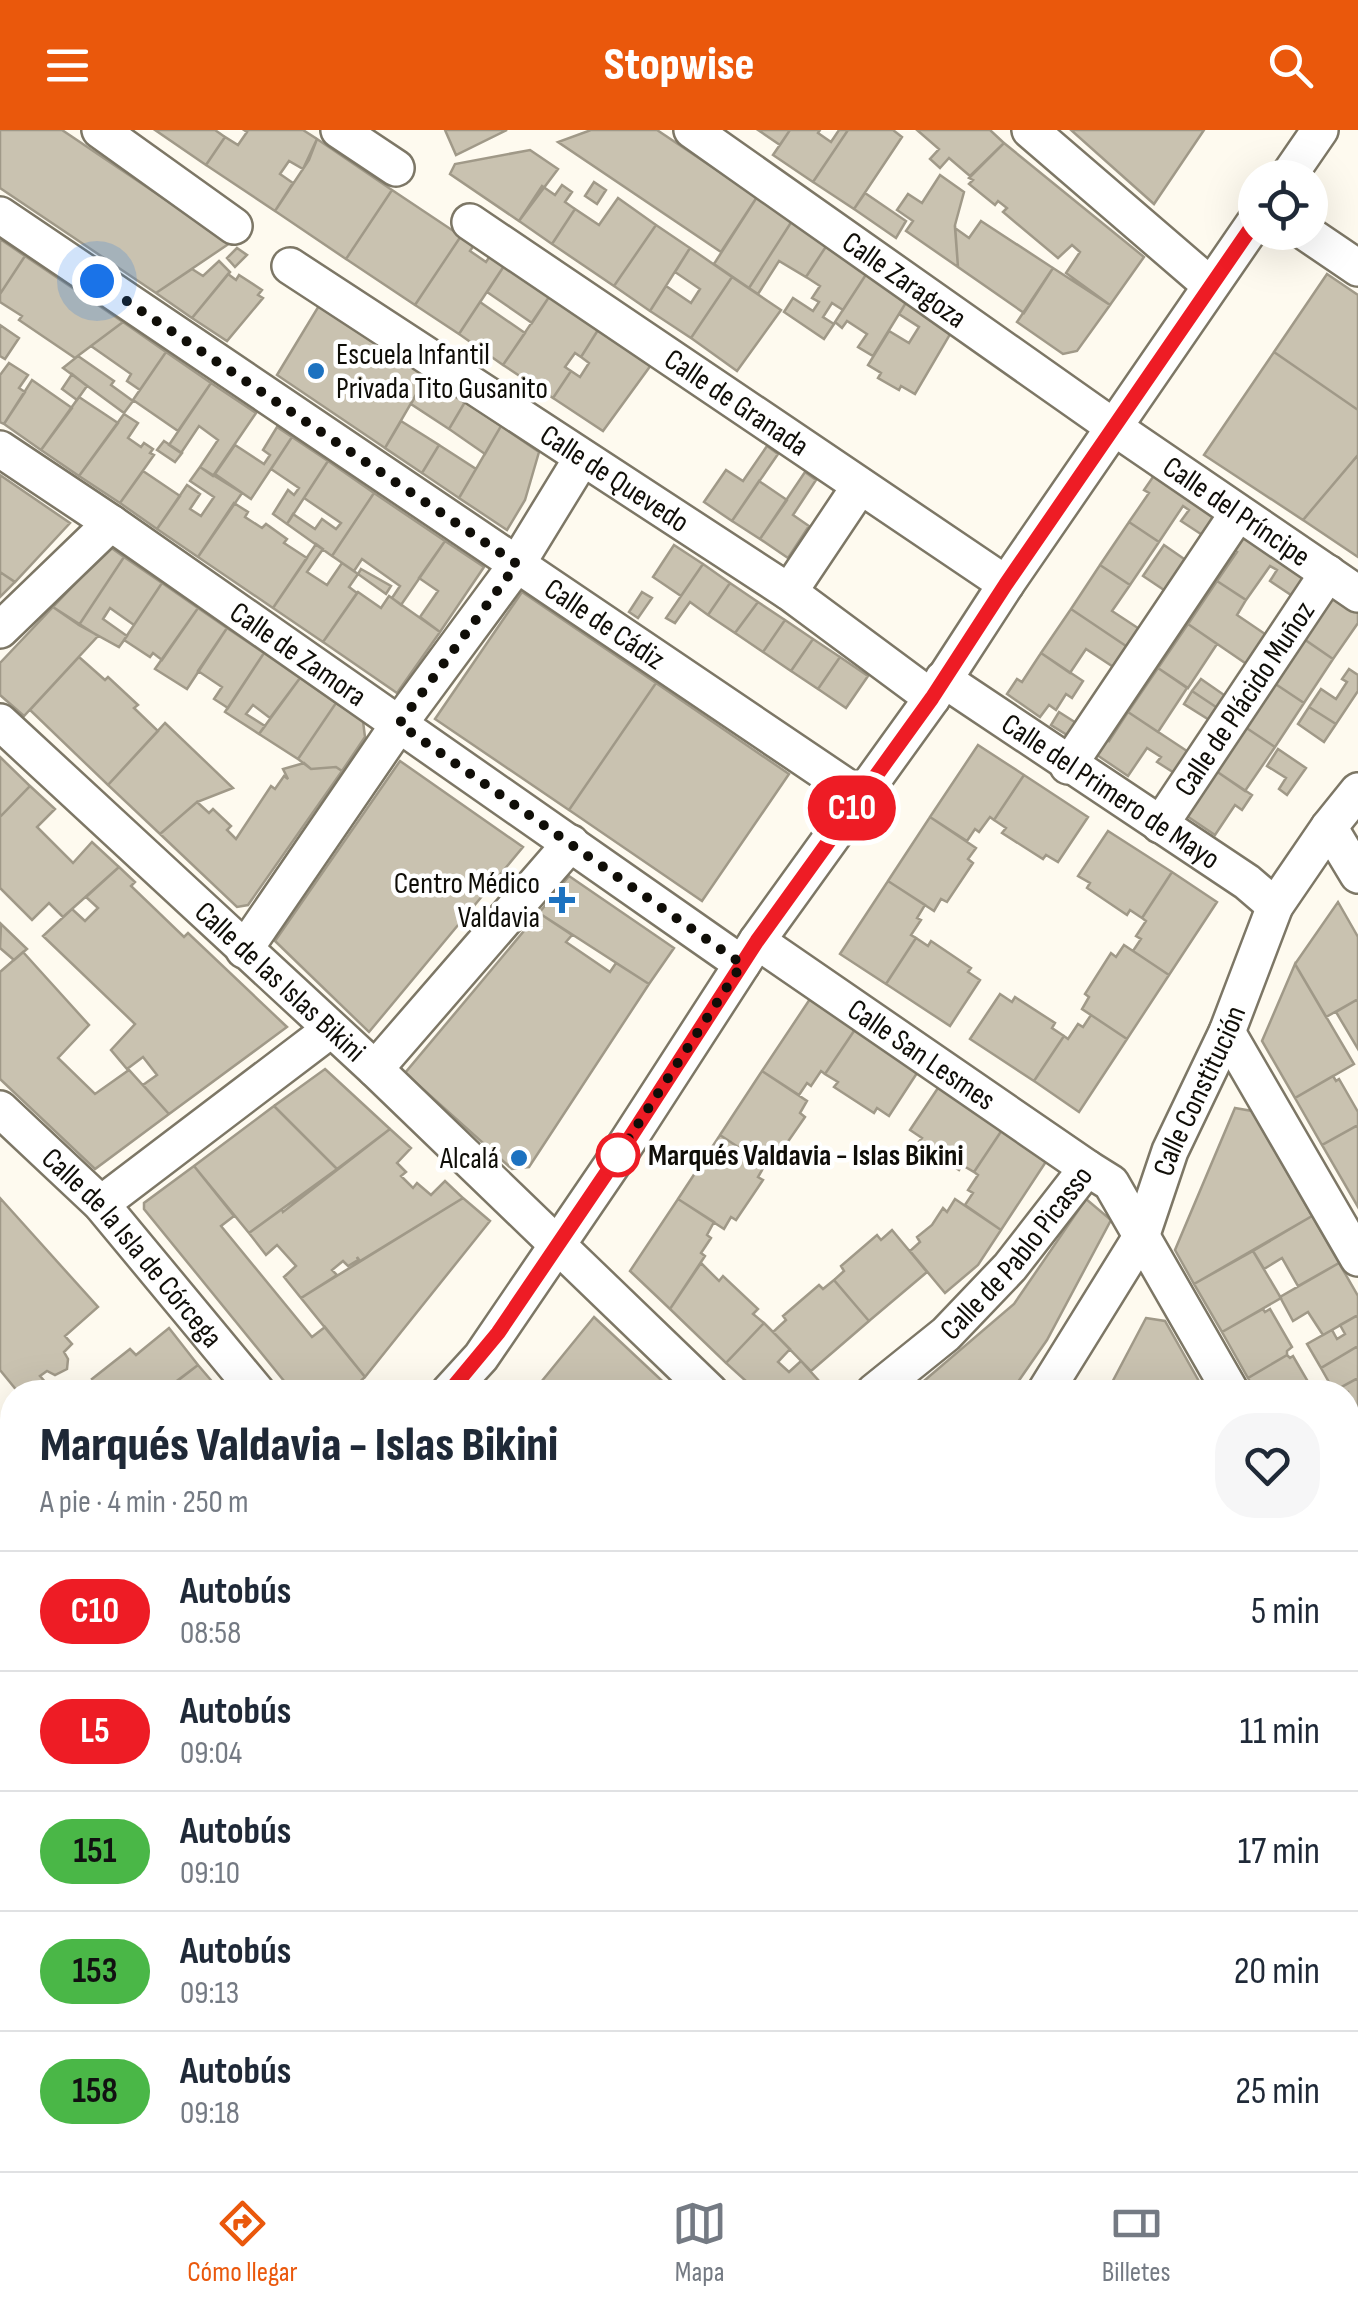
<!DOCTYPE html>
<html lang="es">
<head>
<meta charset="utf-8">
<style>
  body { margin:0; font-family:"Sofia Sans Condensed",sans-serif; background:#f6f6f7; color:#1f2937; height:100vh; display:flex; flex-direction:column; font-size:38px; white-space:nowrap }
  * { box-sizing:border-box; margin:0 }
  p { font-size:32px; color:#747a83 }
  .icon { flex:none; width:55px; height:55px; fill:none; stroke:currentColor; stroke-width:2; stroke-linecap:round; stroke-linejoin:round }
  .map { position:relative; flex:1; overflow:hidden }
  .sheet { position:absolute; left:0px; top:1250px; width:1360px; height:792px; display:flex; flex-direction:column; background:#fff; border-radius:40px 40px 0 0; box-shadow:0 10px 40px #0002 }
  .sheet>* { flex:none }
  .badge { padding:0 20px; border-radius:32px; font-size:35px; line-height:65px }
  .controls { position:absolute; left:1238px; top:30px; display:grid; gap:20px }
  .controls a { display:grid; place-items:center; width:90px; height:90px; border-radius:50%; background:#fff; box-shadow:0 10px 40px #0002; font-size:50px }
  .you { position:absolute; width:50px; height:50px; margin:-25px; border:8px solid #fff; border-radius:50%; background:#1a73e8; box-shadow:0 0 0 15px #1a73e833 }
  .map>.badge { position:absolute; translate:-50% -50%; box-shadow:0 0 0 5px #fff }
  .round { display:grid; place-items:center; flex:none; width:105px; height:105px; border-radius:40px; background:#f6f6f7 }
  .head { display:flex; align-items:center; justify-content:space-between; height:170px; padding:0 40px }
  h1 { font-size:48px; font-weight:800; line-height:75px }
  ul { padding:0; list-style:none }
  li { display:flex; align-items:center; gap:30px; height:120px; padding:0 40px; border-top:2px solid #e0e1e3 }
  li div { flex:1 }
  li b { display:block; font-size:38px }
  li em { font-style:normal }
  li .badge { min-width:110px; font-weight:700; text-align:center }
  header { display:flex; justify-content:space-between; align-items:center; height:130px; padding:0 40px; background:#ea580c; color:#fff; font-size:45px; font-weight:800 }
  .tabs { display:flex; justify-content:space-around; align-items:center; height:140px; border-top:2px solid #e0e1e3; background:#fff; font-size:28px; color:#747a83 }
  .tabs a { display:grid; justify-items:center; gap:5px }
  .tabs .selected { color:#ea580c }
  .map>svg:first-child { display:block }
</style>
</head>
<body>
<header><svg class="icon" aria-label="menu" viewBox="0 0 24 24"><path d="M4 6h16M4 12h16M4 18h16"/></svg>Stopwise<svg class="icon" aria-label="search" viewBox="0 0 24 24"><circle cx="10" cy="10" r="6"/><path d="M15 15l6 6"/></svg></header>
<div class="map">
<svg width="1358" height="2041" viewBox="0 0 1358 2041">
  <rect width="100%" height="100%" fill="#fefaef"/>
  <path fill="#f3dfab" d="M4,1670L12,1691V1906L0,1891V1673Z"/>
  <path fill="#c9c2b0" stroke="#a09988" stroke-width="2.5" d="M0,0H62L230,113L156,163L0,58Z
    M155,0H215L225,7L206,35Z
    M244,0H303L317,9L303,39L289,31L280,44L293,53L275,81L206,35L225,7L238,15L247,2Z
    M445,0H507L456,25Z
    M591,0H657L757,67L721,122L558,12Z
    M758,0H790L780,15Z
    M790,0H820L818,3L831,12L839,0H848L813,52L773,25Z
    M848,0H893L902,7L854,79L813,52Z
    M917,0H990L1004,13L970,46L949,28L940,38L930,29L939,19Z
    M1071,0H1204L1154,74Z
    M317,9L392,60L346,129L275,81L309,30Z
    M1004,13L1144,127L1110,175L1066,143L1080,122L1072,115L1058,128L1003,82L1007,78L998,71L995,75L969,54L973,50L969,48Z
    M530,20L558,39L519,91L450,44L455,34Z
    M940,45L964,62L955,95L958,137L906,101L913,91L897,80L908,64L922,73Z
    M594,52L606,60L597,74L585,66Z
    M562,55L572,62L565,72L575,79L552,114L519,91L542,56L555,65Z
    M392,60L461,106L415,175L346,129Z
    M865,63L906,91L896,108L854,79Z
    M757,67L792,91L749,158L714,134Z
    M618,68L656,95L614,156L552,114L575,79L599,95Z
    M792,91L827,115L806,147L779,131L758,164L749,158Z
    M981,91L1053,138L1024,183L958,137L955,98L969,108Z
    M656,95L690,118L650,181L614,156Z
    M461,106L474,115L470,121L486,132L490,126L504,136L459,204L415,175Z
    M0,109L25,126L0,164Z
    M827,115L867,143L843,180L832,173L823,187L834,194L824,209L784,182L793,168L813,181L819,172L812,168L820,156L806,147Z
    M237,118L247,125L235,137L227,128Z
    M690,118L732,147L691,208L650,181L666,156L691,173L700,159L675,142Z
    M25,126L123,192L75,228L19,190L22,186L0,172V164Z
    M219,131L230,142L192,188L156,163L192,139L203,146Z
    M504,136L549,167L532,193L487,162Z
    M1053,138L1110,175L1077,221L1063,224L1017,192Z
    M867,143L907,171L873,226L858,217L867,204L847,191L842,198L835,192Z
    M228,144L236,150L239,145L262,160L258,165L263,168L227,211L192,188Z
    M1327,144L1358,165V280L1274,222Z
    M732,147L781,180L737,241L691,208Z
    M549,167L598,200L581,227L575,223L565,237L571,241L553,268L503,235Z
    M907,171L952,201L915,264L901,256L899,260L878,248L881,243L868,235L889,201L909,213L919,197L899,184Z
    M480,172L525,203L503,235L459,204Z
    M320,174L427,246L385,318L277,245Z
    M123,192L166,222L140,260L127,251L131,244L91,216Z
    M0,195L19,208L5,229L0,226Z
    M598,200L651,235L603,301L553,268L571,241L580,247L589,233L581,227Z
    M166,222L211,253L178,301L133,270Z
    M1274,222L1358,280V325L1303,390L1204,325Z
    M78,226L114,251L111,255L133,271L124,283L63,238Z
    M9,233L28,245L19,258L25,262L4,294L0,292V245Z
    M72,244L87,256L77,270L62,259Z
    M427,246L465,272L449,299L411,274Z
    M32,250L72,278L41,320L4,294Z
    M211,253L256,283L213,346L200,337L218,310L199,296L181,323L169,315Z
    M79,267L118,293L79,346L41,320Z
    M465,272L501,296L485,324L449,299Z
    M124,284L138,293L128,308L141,317L144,313L153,319L150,323L154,325L120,373L79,346Z
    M401,291L439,315L422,343L385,318Z
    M501,296L539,322L525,370L507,400L459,368Z
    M277,297L292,307L251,369L215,344L235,315L264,334L270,325L263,320Z
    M292,307L328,331L287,394L273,384L288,360L294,365L299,358L271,339Z
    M164,311L182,323L175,332L157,320Z
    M439,315L476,339L459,368L422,343Z
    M767,316L778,324L732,391L704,372L726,340L743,351Z
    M1358,325V427L1303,390Z
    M328,331L374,363L332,426L287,394L293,384L315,399L322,389L336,399L341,393L304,368Z
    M200,337L242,363L198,427L157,399L187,355L200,364L190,379L201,386L214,367L190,351Z
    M143,341L180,366L157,399L120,373Z
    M805,342L816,350L793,385L809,396L788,428L760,409Z
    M1155,344L1220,388L1207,408L1181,391L1189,380L1183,376L1159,412L1129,392L1149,363L1144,360Z
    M0,345L70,393L15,452L0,442Z
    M759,351L787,370L760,409L732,391Z
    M374,363L445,411L401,475L392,468L400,456L362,429L354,441L332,426Z
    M234,373L248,382L245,387L262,398L266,394L287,409L284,413L307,428L273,478L198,427Z
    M1129,392L1159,412L1130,455L1100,435Z
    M1243,403L1308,447L1294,467L1270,451L1277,440L1270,436L1246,470L1217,451L1237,422L1232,419Z
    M445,411L484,437L440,502L420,487L438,461L419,448Z
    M316,414L323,419L307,442L327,455L342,433L358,444L349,457L357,463L323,512L273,478Z
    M674,415L703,434L681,466L653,447Z
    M1164,415L1190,433L1170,464L1143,446Z
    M110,417L124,427L79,495L53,477Z
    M124,427L162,453L134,495L110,478L103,489L127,506L119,517L79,495Z
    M703,434L730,453L708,485L690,472L675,493L666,488Z
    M1100,435L1130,455L1112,481L1144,502L1132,520L1071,479Z
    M361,439L391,456L386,464L358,444Z
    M0,442L15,452L0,467Z
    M1217,451L1246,470L1237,485L1268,506L1248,535L1188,494Z
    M162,453L198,478L162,530L153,523L150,527L124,510Z
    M730,453L758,472L735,503L708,485Z
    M358,462L381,478L389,466L440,502L397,563L323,512Z
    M522,462L656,553L569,680L435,589Z
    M642,462L652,468L638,488L629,482Z
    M1330,462L1358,481V493L1333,529L1304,509Z
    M758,472L785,490L763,522L735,503Z
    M53,477L98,506L24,586L0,565V533Z
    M198,478L227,498L187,559L155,539Z
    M1071,479L1132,520L1118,540L1086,519L1070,543L1041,523Z
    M785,490L813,509L791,541L763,522Z
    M1188,494L1217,514L1188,558L1158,538Z
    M227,498L264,523L228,578L214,569L222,557L198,541Z
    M813,509L840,527L818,559L791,541Z
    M1304,509L1333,529L1304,573L1274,553Z
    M264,523L300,548L270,588L253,575L246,584L265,596L259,604L225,582Z
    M1041,523L1083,551L1072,568L1066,564L1056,580L1049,575L1040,587L1007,564L1017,549L1022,552Z
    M79,527L105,550L108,547L138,575L134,578L158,601L108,655L30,580Z
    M840,527L868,546L846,578L818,559Z
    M1158,538L1187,558L1158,602L1128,582Z
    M1349,539L1358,545V561L1336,594L1309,577L1321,559L1336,569L1347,552L1342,549Z
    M300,548L336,573L298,629L259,604Z
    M1201,549L1227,567L1219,579L1192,561Z
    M656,553L789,644L702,771L569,680Z
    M1274,553L1304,573L1275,617L1245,597Z
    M1192,561L1219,579L1211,591L1184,574Z
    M336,573L363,591L365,607L342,641L336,637L311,639L298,629Z
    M1309,577L1336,594L1324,612L1298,594Z
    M1059,582L1081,596L1072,608L1051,595Z
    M1128,582L1190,623L1176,644L1157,632L1161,627L1147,618L1128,646L1094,623L1105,607L1109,611Z
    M165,593L233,658L197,672L160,704L108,655Z
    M1245,597L1275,617L1245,661L1216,641Z
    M978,615L1024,645L994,690L990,687L979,702L975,699L967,711L930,687Z
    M1278,619L1306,638L1287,665L1279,659L1286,648L1267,636Z
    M0,627L30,656L0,687Z
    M400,631L523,717L369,902L275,811Z
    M304,633L311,639L336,637L342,641L248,775L237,777L160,704L197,672L209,683L213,679L231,696L227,700L236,709L271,656L275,659L284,646L288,649L283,639Z
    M1216,641L1252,665L1242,680L1235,675L1215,705L1181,682Z
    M1024,645L1088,687L1058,732L1046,725L1043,729L1002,703L1006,698L994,690Z
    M30,656L55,679L37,697L73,733L92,712L119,737L63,787L49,773L32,790L0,758V687Z
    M930,687L976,718L968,729L973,733L947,772L941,769L934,781L888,751Z
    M1108,701L1172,742L1142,788L1130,780L1127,785L1087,758L1090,753L1078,746Z
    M119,737L135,752L131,756L184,807L188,803L287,897L169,984L143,955L157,945L143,927L127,939L111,920L135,894L43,806L72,779L85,791L98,778L86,767Z
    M1172,742L1217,772L1169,845L1133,821L1141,809L1136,806L1146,791L1142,788Z
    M569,746L674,818L649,854L539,783Z
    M888,751L925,775L917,788L921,790L911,805L916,808L886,854L840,824Z
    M1338,772L1358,807V869L1326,887L1295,834Z
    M539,783L572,805L566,812L610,842L616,833L649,854L529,1037L512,1039L405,943Z
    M1,794L27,819L14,830L0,818Z
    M916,808L928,816L931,811L971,838L968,842L980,850L950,896L886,854Z
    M1124,815L1169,845L1127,909L1082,879L1089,867L1085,864L1111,823L1116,827Z
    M23,822L89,895L58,928L95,964L129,940L169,984L95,1039L0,949V842Z
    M1295,834L1354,934L1295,968L1262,911Z
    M1000,864L1012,872L1015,867L1055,893L1052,898L1064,906L1034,951L970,909Z
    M810,869L856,898L825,944L821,941L811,956L807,953L799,965L762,941Z
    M1358,869V919L1336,882Z
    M1091,885L1127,909L1079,982L1034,951L1064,906L1068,909L1078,894L1083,897Z
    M856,898L919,940L889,986L877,978L874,983L834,957L838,952L825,944Z
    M325,939L390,999L337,1039L274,976Z
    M762,941L807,971L800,983L805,987L778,1026L774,1023L765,1035L720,1005Z
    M1333,946L1336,951L1339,949L1358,982V995L1322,1015L1295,968Z
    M940,955L1004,997L974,1042L962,1035L959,1040L918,1013L922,1008L910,1000Z
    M274,976L337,1039L249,1103L194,1036Z
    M1235,978L1252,981L1312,1086L1194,1154L1175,1120Z
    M1358,995V1077L1322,1015Z
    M1004,997L1049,1027L1001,1100L965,1075L973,1063L968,1060L978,1045L974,1042Z
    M390,999L411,1018L397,1033L406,1042L401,1046L413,1058L417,1053L431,1065L445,1051L463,1068L360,1131L357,1127L358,1130L348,1136L343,1131L332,1140L337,1145L301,1168L284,1147L296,1136L277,1115L266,1125L249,1103L282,1079L283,1082Z
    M720,1005L765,1035L758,1047L763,1050L736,1090L731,1087L724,1099L678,1069Z
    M194,1036L234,1086L221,1096L312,1207L325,1197L365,1247L349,1262H293L144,1079V1073Z
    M0,1068L98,1177L65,1206L72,1214L64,1222L68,1229L67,1239L55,1245L47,1241L40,1246L54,1262H18L0,1240Z
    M463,1068L490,1091L365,1247L301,1168Z
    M678,1069L714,1092L707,1105L711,1108L701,1123L705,1126L670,1179L630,1141Z
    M955,1069L1001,1100L978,1135L945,1163L910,1121L920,1112L917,1107L932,1095L943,1078L947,1082Z
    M1086,1069L1111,1090L1047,1210L1011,1262H911L1014,1174Z
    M1312,1086L1339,1133L1298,1156L1282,1128L1264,1139L1253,1121Z
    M892,1100L927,1142L869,1191L834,1150L844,1141L841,1136L877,1105L881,1110Z
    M1253,1121L1281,1168L1222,1202L1194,1154Z
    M701,1133L719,1151L723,1146L758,1179L753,1184L764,1193L726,1233L670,1179Z
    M1339,1133L1358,1166V1185L1323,1205L1308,1182L1293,1191L1280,1167Z
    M834,1150L869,1191L811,1241L773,1202L786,1190L783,1186L819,1155L823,1159Z
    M1263,1179L1265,1182L1270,1179L1292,1217L1287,1221V1225L1248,1248L1222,1202Z
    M1358,1185V1216L1321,1238L1307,1214L1332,1200L1337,1209L1345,1204L1340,1195Z
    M594,1187L674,1262H533Z
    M1146,1188L1165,1191L1205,1262H1107Z
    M764,1193L790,1219L778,1232L789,1242L801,1231L829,1262H758L726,1233Z
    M169,1198L198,1235L162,1262H88L97,1255L92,1249L130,1219L136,1225Z
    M1358,1216V1248L1334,1261L1321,1238Z
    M1287,1225L1290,1228L1293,1226L1314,1262H1256L1248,1248Z
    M198,1235L221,1262H163Z
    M1358,1248V1303L1348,1285V1262L1334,1261Z
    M1358,1329V1373L1348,1379V1331L1349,1334Z
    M12,1334V1494L0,1500V1336Z
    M1358,1533V1591L1348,1597V1539Z
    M1358,1718V1833H1348V1719Z
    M8,2024L12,2030L22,2041H0V2032Z
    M129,2030H222L235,2041H128L124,2036Z
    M222,2030H285L276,2041H235Z
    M285,2030H440L426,2041H276Z
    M548,2030H606L600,2037L604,2041H539Z
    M626,2030H691L681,2041H625L630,2035Z
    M722,2030H793L798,2041H718Z
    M931,2030H1040V2041H931Z
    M1121,2030H1164L1165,2041H1122Z
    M1187,2030H1230L1231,2041H1188Z"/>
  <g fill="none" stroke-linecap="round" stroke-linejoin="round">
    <defs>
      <g id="street">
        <path d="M100,0L234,96"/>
        <path d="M339,0L396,38"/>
        <path id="s1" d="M692,0L1115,298L1358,464"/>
        <path d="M1030,0L1210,155"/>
        <path d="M1287,48L1320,0"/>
        <path id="s2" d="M0,85L860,666"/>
        <path id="s3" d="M470,92L1006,454"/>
        <path d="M1305,102L1358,138"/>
        <path id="s4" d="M290,136L789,462L932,568"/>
        <path id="s5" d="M0,319L111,393L742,834"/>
        <path d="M789,462L860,356"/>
        <path d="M0,500L111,393"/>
        <path id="s6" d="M943,549L1247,752L1275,776"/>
        <path id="s7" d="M0,592L375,939L710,1262"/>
        <path d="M1068,636L1238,383"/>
        <path id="s8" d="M1160,695L1328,443"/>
        <path d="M1329,697L1358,745"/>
        <path id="s9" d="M757,811L1087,1038"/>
        <path d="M244,820L399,594L517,434L582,328"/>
        <path d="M1227,902L1358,1128"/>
        <path d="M375,939L571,713"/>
        <path id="s10" d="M0,979L101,1074L257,1262"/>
        <path d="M101,1074L330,900"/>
        <path d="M449,1262L481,1227L622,1020L757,811L932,568L1006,454L1255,92"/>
        <path id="s11" d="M874,1262L946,1204L1010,1137L1087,1038L1111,1053L1231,1262"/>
        <path id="s12" d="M1045,1262L1141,1107L1170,1021L1227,902L1275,776L1329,697L1358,661"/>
        <path d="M0,1323L12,1321"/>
        <path d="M1348,1402L1358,1396"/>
        <path d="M1348,1466L1358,1484"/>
        <path d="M0,1596L12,1629"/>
        <path d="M1348,1648L1358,1642"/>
        <path d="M0,1963L12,1978"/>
        <path d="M57,2030L67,2041"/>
        <path d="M1087,2030L1088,2041"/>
        <path d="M1283,2030V2041"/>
        <path d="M90,2041L100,2030"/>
        <path d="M475,2041L484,2030"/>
        <path d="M701,2041L708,2030"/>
      </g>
    </defs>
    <use href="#street" stroke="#7d7766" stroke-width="40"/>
    <use href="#street" stroke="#fff" stroke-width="35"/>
  </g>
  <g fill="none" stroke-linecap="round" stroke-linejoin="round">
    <defs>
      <path id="line" d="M449,1262L498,1203L622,1020L757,811L932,568L1006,454L1255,92"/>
    </defs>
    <use href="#line" stroke="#fff" stroke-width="22"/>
    <use href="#line" stroke="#ee1c25" stroke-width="15"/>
    <path stroke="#100e08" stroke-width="10" stroke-dasharray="0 18" d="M97,151L517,434L399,594L742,834L618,1025"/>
  </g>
  <g fill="#1d72c0" stroke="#fff" stroke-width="4">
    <circle cx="316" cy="241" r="10"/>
    <path d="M557 755h10v10h10v10h-10v10h-10v-10h-10v-10h10z"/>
    <circle cx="519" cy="1028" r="10"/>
  </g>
  <circle fill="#fff" stroke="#ee1c25" stroke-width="5" cx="618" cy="1025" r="20"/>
  <g text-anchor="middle" stroke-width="9" stroke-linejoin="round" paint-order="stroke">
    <g font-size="30" fill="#100e08" stroke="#fff">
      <text dy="10" stroke="none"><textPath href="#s1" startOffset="260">Calle Zaragoza</textPath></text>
      <text dy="10" stroke="none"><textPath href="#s3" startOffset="322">Calle de Granada</textPath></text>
      <text dy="10" stroke="none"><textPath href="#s4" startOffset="388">Calle de Quevedo</textPath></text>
      <text dy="10" stroke="none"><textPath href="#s1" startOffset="665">Calle del Príncipe</textPath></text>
      <text dy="10" stroke="none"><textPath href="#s2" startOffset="730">Calle de Cádiz</textPath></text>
      <text dy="10" stroke="none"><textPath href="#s5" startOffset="362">Calle de Zamora</textPath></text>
      <text dy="10" stroke="none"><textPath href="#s8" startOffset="152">Calle de Plácido Muñoz</textPath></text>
      <text dy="10" stroke="none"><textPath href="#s6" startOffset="202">Calle del Primero de Mayo</textPath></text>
      <text dy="10" stroke="none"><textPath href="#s7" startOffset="382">Calle de las Islas Bikini</textPath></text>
      <text dy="10" stroke="none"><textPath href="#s9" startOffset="200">Calle San Lesmes</textPath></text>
      <text dy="10" stroke="none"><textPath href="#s12" startOffset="340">Calle Constitución</textPath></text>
      <text dy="10" stroke="none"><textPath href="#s10" startOffset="192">Calle de la Isla de Córcega</textPath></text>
      <text dy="10" stroke="none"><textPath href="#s11" startOffset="200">Calle de Pablo Picasso</textPath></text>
    </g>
    <g font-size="30" fill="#100e08" stroke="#fff" text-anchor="end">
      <text x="336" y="234" text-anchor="start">Escuela Infantil<tspan x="336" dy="34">Privada Tito Gusanito</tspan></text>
      <text x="540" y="763">Centro Médico<tspan x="540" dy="34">Valdavia</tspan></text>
      <text x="499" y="1038">Alcalá</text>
    </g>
    <g font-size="30" font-weight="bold" fill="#100e08" stroke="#fff" text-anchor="start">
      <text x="648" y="1035">Marqués Valdavia - Islas Bikini</text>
    </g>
  </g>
</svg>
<div class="controls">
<a><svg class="icon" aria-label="locate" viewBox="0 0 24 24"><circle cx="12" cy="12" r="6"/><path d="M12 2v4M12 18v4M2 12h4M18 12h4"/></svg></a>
</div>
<div class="you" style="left:97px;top:151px"></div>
<b class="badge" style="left:852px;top:678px;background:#ee1c25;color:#fff">C10</b>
<section class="sheet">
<div class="head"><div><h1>Marqués Valdavia - Islas Bikini</h1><p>A pie · 4 min · 250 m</p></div><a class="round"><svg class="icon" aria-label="heart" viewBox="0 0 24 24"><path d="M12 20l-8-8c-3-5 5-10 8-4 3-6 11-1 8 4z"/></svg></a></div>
<ul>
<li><span class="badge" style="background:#ee1c25;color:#fff">C10</span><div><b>Autobús</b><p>08:58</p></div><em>5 min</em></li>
<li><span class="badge" style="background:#ee1c25;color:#fff">L5</span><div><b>Autobús</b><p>09:04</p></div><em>11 min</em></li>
<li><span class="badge" style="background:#4ab747;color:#111">151</span><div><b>Autobús</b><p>09:10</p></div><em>17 min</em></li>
<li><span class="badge" style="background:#4ab747;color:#111">153</span><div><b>Autobús</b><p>09:13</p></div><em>20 min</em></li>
<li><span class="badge" style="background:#4ab747;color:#111">158</span><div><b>Autobús</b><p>09:18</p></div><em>25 min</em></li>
</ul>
</section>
</div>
<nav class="tabs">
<a class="selected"><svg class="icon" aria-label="directions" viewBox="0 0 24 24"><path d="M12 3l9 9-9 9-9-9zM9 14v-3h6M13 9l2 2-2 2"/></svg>Cómo llegar</a>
<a><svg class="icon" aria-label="map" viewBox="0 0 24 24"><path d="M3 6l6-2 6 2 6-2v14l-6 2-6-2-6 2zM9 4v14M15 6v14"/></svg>Mapa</a>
<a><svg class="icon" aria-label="tickets" viewBox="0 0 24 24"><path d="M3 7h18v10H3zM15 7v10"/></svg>Billetes</a>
</nav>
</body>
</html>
